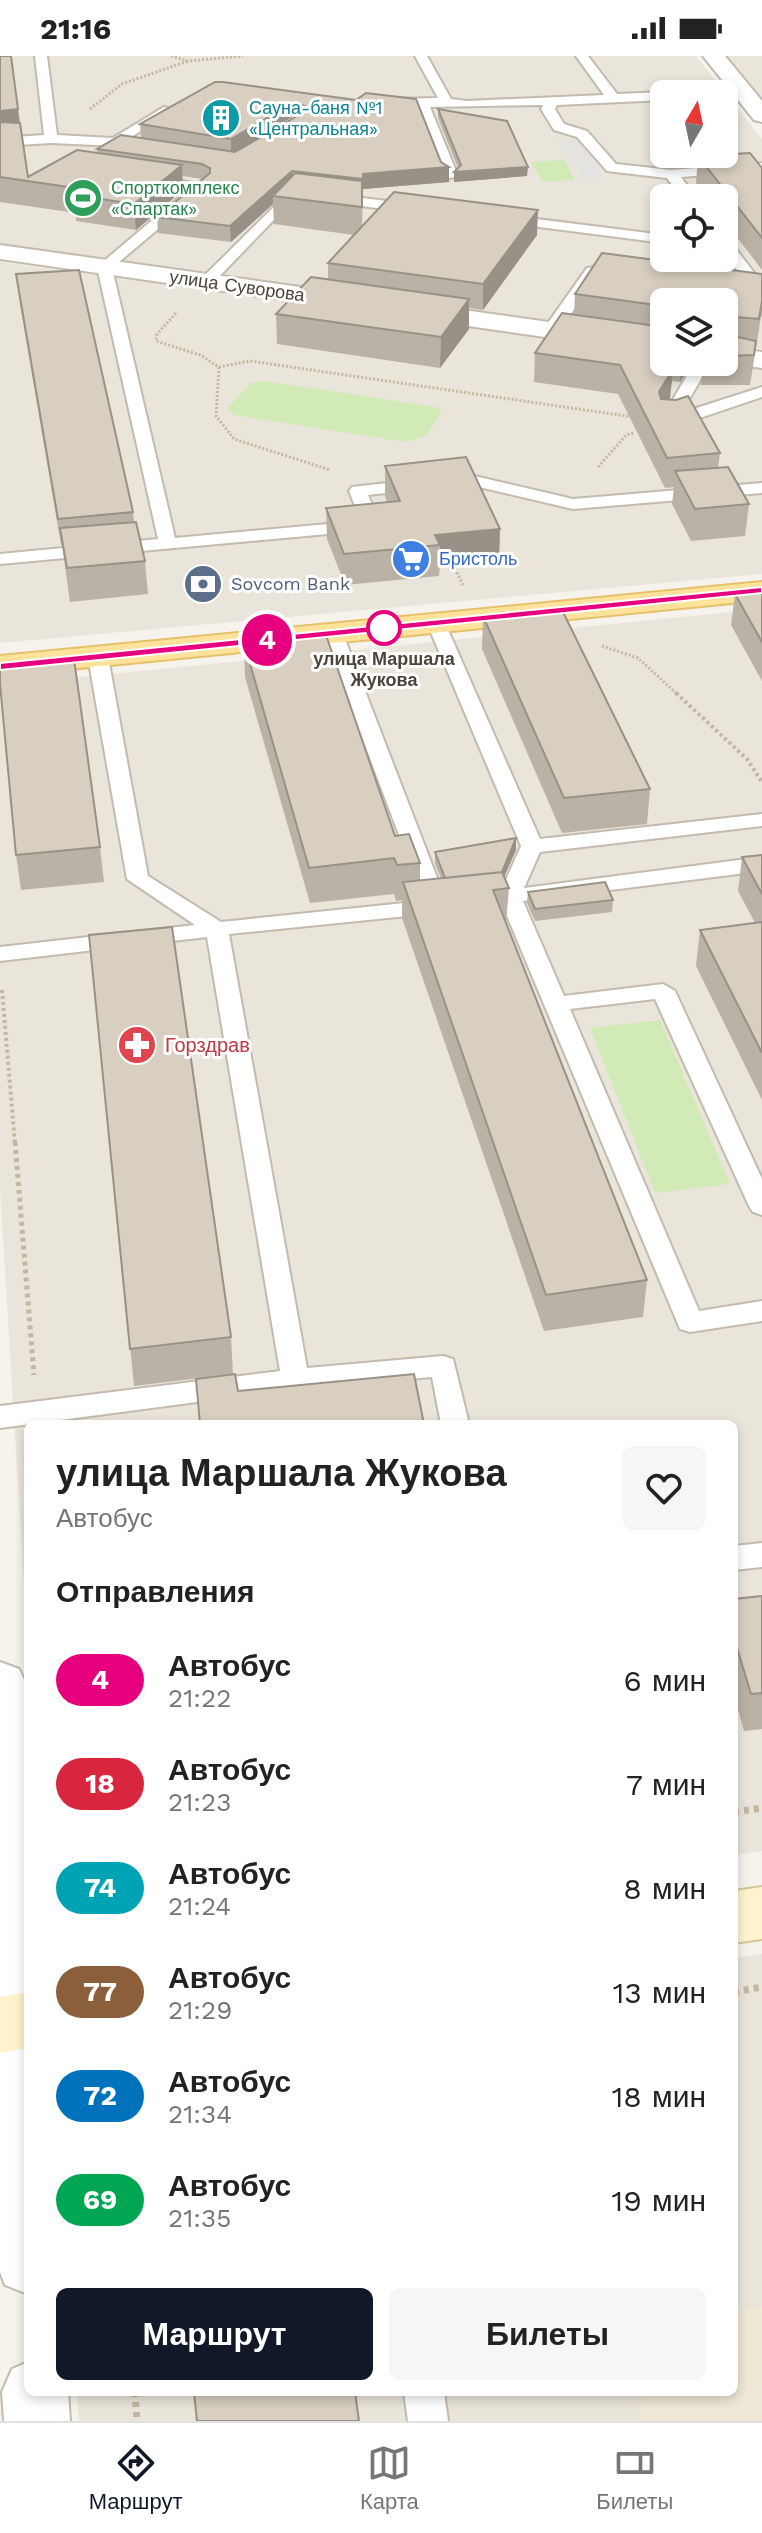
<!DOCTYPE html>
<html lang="ru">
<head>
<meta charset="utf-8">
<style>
  body { margin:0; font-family:"Work Sans",sans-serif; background:#f6f6f6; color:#222; height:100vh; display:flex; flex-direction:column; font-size:30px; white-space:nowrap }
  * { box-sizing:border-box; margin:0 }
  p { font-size:26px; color:#767676 }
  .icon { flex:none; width:44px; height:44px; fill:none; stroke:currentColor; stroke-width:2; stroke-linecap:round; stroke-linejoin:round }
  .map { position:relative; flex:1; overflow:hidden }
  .panel { position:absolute; left:24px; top:1364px; width:714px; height:976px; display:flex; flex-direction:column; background:#fff; border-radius:12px; box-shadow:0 4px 12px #0003 }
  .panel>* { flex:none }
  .badge { padding:0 16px; border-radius:26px; font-size:28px; line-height:52px }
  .needle { width:52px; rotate:9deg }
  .buttons { position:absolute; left:650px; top:24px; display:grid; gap:16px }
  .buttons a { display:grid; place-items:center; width:88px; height:88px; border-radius:12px; background:#fff; box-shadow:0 4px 12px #0003; font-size:40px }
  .map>.badge { position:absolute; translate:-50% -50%; box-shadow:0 0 0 4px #fff }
  h2 { padding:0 32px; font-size:30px; line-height:72px }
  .round { display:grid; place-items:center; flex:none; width:84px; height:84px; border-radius:12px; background:#f6f6f6 }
  .head { display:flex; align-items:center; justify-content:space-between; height:136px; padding:0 32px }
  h1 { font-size:38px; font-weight:700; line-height:60px }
  .button { display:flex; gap:16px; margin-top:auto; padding:16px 32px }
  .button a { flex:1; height:92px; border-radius:12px; background:#111827; color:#fff; font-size:32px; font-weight:700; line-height:92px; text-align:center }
  .button a+a { background:#f6f6f6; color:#222 }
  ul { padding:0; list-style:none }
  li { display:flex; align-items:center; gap:24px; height:104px; padding:0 32px }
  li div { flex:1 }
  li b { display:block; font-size:30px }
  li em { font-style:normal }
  li .badge { min-width:88px; font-weight:700; text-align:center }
  .status { display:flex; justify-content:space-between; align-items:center; height:56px; padding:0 40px; background:#fff; direction:ltr }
  .status svg { height:22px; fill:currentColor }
  .tabs { display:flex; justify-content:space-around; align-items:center; height:112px; border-top:2px solid #e0e0e0; background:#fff; font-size:22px; color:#767676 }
  .tabs a { display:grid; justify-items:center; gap:4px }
  .tabs .on { color:#111827 }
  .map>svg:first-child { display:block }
</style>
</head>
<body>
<div class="status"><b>21:16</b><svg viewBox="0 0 49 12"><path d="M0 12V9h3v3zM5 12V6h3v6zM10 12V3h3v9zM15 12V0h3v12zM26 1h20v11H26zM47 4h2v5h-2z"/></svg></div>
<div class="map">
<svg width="762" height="2365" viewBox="0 0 762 2365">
  <rect width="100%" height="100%" fill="#f6f3ec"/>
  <path fill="#eae5da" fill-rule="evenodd" d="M0,0H696L762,83V293L724,288V246H664V280L0,190ZM664,38H724V98H664ZM664,142H724V202H664Z
    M727,0H762V42Z
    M0,206L664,297V306L762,310V518L0,587Z
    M762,553V1795L734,1799V1368H28V1593L0,1133V629Z
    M762,1898V2365H79L77,2336H734V1902Z"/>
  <path fill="#efe8d6" d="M762,2250V2365H641L638,2349L648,2336H734V2256Z"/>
  <path fill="#d2eab5" d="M564,104L575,124L543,126L531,106Z
    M264,325L436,351L442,356L425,380L405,386L234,359L228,352L250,327Z
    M660,964L730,1128L655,1137L590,972Z"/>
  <path fill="#e5e3e0" d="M578,82L604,122L582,124L556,83Z"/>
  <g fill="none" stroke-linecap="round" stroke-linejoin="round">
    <defs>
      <path id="service" d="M35,0H47L57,79L113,82L164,51L176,54L116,90L51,87L0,90V82L44,79Z
        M415,0H427L451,43L467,45L604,39L576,0H588L617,38L664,36L669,38H664V44L557,49L555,53L564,68L587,75L616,108L671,114L762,107V115L681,121L696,142H682L667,122L607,115L577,81L554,74L541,53L543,49L430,51L458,120L446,123L417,51H386L380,47L386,43L438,42Z
        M747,31L748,34L742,38H692L698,34Z
        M147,118L209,130L112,212L175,482L361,465L349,435L352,431L466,418L573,443L762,427V437L573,453L466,428L368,439L381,469L372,474L0,508V498L158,483L97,211L190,132L142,125V119Z
        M292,133L418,149L425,153L418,157L295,142L212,228H202V222Z
        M505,159L664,179V187L500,166V160Z
        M724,183L729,184L762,227V242L757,240L724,197Z
        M587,212L595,211L602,215L557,277H545L543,274Z
        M695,306H711L681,357L762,331V341L673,371H661L659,367Z
        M436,561L445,567L540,783L762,758V770L540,796L524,832L762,801V815L523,845L564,940L663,928L675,935L762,1123V1159L753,1156L749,1150L655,943L570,953L699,1255L762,1245V1265L690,1276L680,1273L502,848L476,852L465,845L468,840L501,835L521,790L427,567Z
        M333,572L343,578L448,850L437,857L229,878L307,1312L443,1300L453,1303L469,1368H441L432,1321L295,1333L0,1372V1350L280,1315L207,881L0,905V891L195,869L127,823L88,601L98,595L108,601L148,820L221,866L424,845L323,578Z
        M762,1487V1511L734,1514V1490Z
        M404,2336H444L448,2365H408Z"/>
      <path id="tertiary" d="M703,0H725L762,45V66L754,64Z
        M0,189L664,282V298L0,203Z
        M724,291L762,296V312L720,306H724Z
        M0,1606L19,1613L26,1628L28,1657V2238L5,2229L0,2216Z
        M28,2306V2336H68L70,2365H4L2,2336L12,2313Z"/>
      <path id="secondary" d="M762,1831V1883L734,1887V1835Z
        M28,1936V1992L0,1997V1941Z"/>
      <path id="primary" d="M762,526V544L0,620V600Z"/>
    </defs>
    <use href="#service" stroke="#c2bbae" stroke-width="4"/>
    <use href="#tertiary" stroke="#c2bbae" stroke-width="4"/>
    <use href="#secondary" stroke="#d6c79b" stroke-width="4"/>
    <use href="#primary" stroke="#e6c16a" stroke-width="4"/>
    <path stroke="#c4b79f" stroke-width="3" stroke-dasharray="2 2" stroke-linecap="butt" d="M171,0L188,5L243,0
      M90,53L122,28L188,5
      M176,257L157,278L156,285L200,299L219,311L250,305L633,361
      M219,311L216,360L234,383L330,414
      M598,411L626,379L634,377
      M450,502L463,529
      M602,590L638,602L678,639"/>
    <path stroke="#c4b79f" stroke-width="4" stroke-dasharray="3 3" stroke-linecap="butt" d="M676,637L747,703L762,726
      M2,934L15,1088"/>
    <path stroke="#c4b79f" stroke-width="5" stroke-dasharray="4 4" stroke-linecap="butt" d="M15,1086L34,1319"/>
    <path stroke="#c4b79f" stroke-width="7" stroke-dasharray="5 5" stroke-linecap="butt" d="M734,1756L762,1752
      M734,1936L762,1931
      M135,2336L137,2365"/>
    <use href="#service" fill="#fff" fill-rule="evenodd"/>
    <use href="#tertiary" fill="#fff" fill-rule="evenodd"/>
    <use href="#secondary" fill="#fff3cd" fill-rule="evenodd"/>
    <use href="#primary" fill="#ffe39c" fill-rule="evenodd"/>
  </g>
  <path fill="#bab2a6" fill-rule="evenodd" d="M0,0L18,53L28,121L97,97V93L141,82L140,68L215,26L356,44L449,126L363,133L362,170L537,179L483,254L469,252V273L440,312L277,288L276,258L328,223V207L354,179L274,168L273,148L231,186L158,177L157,161L203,123L182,120L183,134L136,174L76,165V157L0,146ZM294,60L296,61L234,96Z
    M438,53L527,120L454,126V116L458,112L438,62Z
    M698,100L762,112V214L724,164V142H707L696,127Z
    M16,218L133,456L134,466L145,505L148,538L70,546L62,489H61L19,242Z
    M762,218V261L761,260L750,329H701L703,306H724V246H664V306H692L680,326L672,325L669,344L720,397L718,412L749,448L745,480L691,485L672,448L674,431L665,432L618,338L534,326L535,297L574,259L575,238Z
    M385,410L500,473L499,503L440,509L439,520L345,529L327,483L326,452L387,446L385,440Z
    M762,535V625L731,569L735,538Z
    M483,560L650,733L647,768L562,777L482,593Z
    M244,587L395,780L420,807V824L441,822L435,808V796L516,794L504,821L509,832L506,868L647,1224L643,1261L544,1275L402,862V844L396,845L394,838L310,847L245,621Z
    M100,791L104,826L21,834L16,799Z
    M762,799V1044L696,910L700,874L755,867L738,835L742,801Z
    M528,836L613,844L612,856L535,865L527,847Z
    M89,879L231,1281L233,1318L134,1330Z
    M762,1540V1673L744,1675L734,1640V1543Z"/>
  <path fill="#979187" d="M294,46V60L231,98V83Z
    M18,53L21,78L0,80V55Z
    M182,109L183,134L136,174L134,148Z
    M449,111V126L363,133V118Z
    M528,111L527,120L454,126V116Z
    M292,115V130L273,140V148L231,186L230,170Z
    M538,154L537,179L483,254V228Z
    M469,243V273L440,312L441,281Z
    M681,306H692L680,326Z
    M673,313L670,342L656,365L659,336Z
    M500,473L499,503L440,509V489L435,479Z
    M516,782V794L499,832L447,839Z"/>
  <path fill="#d8cfc1" stroke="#979187" stroke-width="2" d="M0,0H11L18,53L0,55Z
    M215,26H223L356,44L366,37L416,43L441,106L449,111L363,118V123L292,115L230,170L157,161L210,117V112L202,108L97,93L121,79L235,96L311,52L294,46L231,83L140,68Z
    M438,53L507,65L528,111L454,116L461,109Z
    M0,66L20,67L28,121L77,94L182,109L134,148L74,139L82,133L0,121Z
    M750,97L762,112V182L698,100Z
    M295,117L362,125V151L273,140Z
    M394,136L538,154L483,228L328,207Z
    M602,197L762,218V245L759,263L725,260L724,274V246H664V250L575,238Z
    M79,214L133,456L58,463L16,218Z
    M311,221L469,243L441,281L276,258Z
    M562,257L664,271V295L662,294L664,298V306H669L673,313L659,336L661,343L676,344L688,340L720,397L667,402L620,309L535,297Z
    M724,278L756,285L754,299L724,300Z
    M466,401L500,473L435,479L440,489L344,498L326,452L400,445L385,410Z
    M728,411L749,448L695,453L675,415Z
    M136,466L145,505L67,512L60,472Z
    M762,535V586L735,538Z
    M561,552L650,733L564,742L483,560Z
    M326,579L395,780L409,778L420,807L397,809L394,802L309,812L244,587Z
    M74,603L100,791L16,799L0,628V610Z
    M516,782L502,816L445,822L435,796Z
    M762,799V838L742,801Z
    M502,816L509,832L493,834L647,1224L546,1239L403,826Z
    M605,826L613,844L535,853L528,836Z
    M762,866V997L700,874Z
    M172,871L231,1281L130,1293L89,879Z
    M235,1318L238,1335L414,1318L424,1368H200L196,1323Z
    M762,1540V1637L751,1638L734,1582V1543Z
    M194,2336H355L359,2365H197Z"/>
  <path fill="#e6007e" stroke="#fff" stroke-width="2" d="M762,531V537L0,614V607Z"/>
  <defs>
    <symbol id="building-disc" viewBox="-11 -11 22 22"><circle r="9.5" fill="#0f9aa8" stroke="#fff"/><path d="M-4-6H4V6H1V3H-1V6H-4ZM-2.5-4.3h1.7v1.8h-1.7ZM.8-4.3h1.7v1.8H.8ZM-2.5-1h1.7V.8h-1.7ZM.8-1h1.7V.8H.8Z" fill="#fff"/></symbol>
    <symbol id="stadium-disc" viewBox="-11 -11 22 22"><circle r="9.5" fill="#2e9e5b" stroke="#fff"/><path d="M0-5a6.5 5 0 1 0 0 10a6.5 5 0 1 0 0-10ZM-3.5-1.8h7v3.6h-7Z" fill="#fff"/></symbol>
    <symbol id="supermarket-disc" viewBox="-11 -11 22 22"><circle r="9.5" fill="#3f7fe0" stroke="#fff"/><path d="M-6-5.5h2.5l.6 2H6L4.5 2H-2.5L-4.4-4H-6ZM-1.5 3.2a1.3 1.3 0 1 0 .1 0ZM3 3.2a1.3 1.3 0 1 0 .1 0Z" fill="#fff"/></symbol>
    <symbol id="bank-disc" viewBox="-11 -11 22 22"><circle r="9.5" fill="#5c6f8a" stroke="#fff"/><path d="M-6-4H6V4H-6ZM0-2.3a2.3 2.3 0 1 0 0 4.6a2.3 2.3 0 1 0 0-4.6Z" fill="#fff"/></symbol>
    <symbol id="pharmacy-disc" viewBox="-11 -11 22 22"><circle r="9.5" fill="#e0444e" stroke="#fff"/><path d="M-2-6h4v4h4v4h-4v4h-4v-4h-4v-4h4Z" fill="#fff"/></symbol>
  </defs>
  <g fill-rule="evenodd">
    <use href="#building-disc" x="199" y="40" width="44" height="44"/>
    <use href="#stadium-disc" x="61" y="120" width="44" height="44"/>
    <use href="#supermarket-disc" x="389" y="481" width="44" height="44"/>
    <use href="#bank-disc" x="181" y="506" width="44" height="44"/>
    <use href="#pharmacy-disc" x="115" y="967" width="44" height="44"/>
  </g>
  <circle fill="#fff" stroke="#e6007e" stroke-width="4" cx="384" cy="572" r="16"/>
  <g text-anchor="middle" stroke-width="6" stroke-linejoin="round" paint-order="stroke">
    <g font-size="18" fill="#0d838f" stroke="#fff" text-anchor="start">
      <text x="249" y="58">Сауна-баня №1<tspan x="249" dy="21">«Центральная»</tspan></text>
    </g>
    <g font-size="18" fill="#27864d" stroke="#fff" text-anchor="start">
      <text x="111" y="138">Спорткомплекс<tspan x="111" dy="21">«Спартак»</tspan></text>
    </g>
    <g font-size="18" fill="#4b4439" stroke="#fff">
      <text transform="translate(237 230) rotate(8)" y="6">улица Суворова</text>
    </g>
    <g font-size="18" fill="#366cbe" stroke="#fff" text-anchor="start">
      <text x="439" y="509">Бристоль</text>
    </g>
    <g font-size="18" fill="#4e5e75" stroke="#fff" text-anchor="start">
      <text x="231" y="534">Sovcom Bank</text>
    </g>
    <g font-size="18" font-weight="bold" fill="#4b4439" stroke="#fff">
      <text x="384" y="609">улица Маршала<tspan x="384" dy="21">Жукова</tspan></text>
    </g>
    <g font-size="20" fill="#be3a42" stroke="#fff" text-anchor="start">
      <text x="165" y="996">Горздрав</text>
    </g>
  </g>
</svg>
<div class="buttons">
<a><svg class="needle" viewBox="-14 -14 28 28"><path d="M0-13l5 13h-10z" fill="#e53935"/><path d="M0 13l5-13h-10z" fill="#767676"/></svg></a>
<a><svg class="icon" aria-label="locate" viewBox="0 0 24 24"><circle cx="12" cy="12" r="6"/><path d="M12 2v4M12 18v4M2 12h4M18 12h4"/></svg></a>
<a><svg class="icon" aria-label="layers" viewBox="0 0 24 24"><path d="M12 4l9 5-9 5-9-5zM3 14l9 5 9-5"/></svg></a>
</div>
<b class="badge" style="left:267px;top:584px;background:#e6007e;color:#fff">4</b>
<section class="panel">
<div class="head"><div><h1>улица Маршала Жукова</h1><p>Автобус</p></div><a class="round"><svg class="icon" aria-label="heart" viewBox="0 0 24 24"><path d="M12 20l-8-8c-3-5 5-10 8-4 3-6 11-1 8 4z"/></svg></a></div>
<h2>Отправления</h2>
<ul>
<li><span class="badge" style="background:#e6007e;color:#fff">4</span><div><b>Автобус</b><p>21:22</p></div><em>6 мин</em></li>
<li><span class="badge" style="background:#d7263d;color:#fff">18</span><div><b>Автобус</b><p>21:23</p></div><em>7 мин</em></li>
<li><span class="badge" style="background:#00a3b4;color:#fff">74</span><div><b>Автобус</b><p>21:24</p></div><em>8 мин</em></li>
<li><span class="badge" style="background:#8b5e3c;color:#fff">77</span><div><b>Автобус</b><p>21:29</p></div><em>13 мин</em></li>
<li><span class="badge" style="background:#0072bc;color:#fff">72</span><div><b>Автобус</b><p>21:34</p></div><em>18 мин</em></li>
<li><span class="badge" style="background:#00a651;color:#fff">69</span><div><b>Автобус</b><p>21:35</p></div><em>19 мин</em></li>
</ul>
<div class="button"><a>Маршрут</a><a>Билеты</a></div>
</section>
</div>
<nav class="tabs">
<a class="on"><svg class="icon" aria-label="directions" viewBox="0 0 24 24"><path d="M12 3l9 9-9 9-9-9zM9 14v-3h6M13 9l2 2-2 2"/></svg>Маршрут</a>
<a><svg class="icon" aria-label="map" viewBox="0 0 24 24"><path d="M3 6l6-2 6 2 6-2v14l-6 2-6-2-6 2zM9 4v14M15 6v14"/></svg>Карта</a>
<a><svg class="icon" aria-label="tickets" viewBox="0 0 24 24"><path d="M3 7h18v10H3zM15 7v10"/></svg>Билеты</a>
</nav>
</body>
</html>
